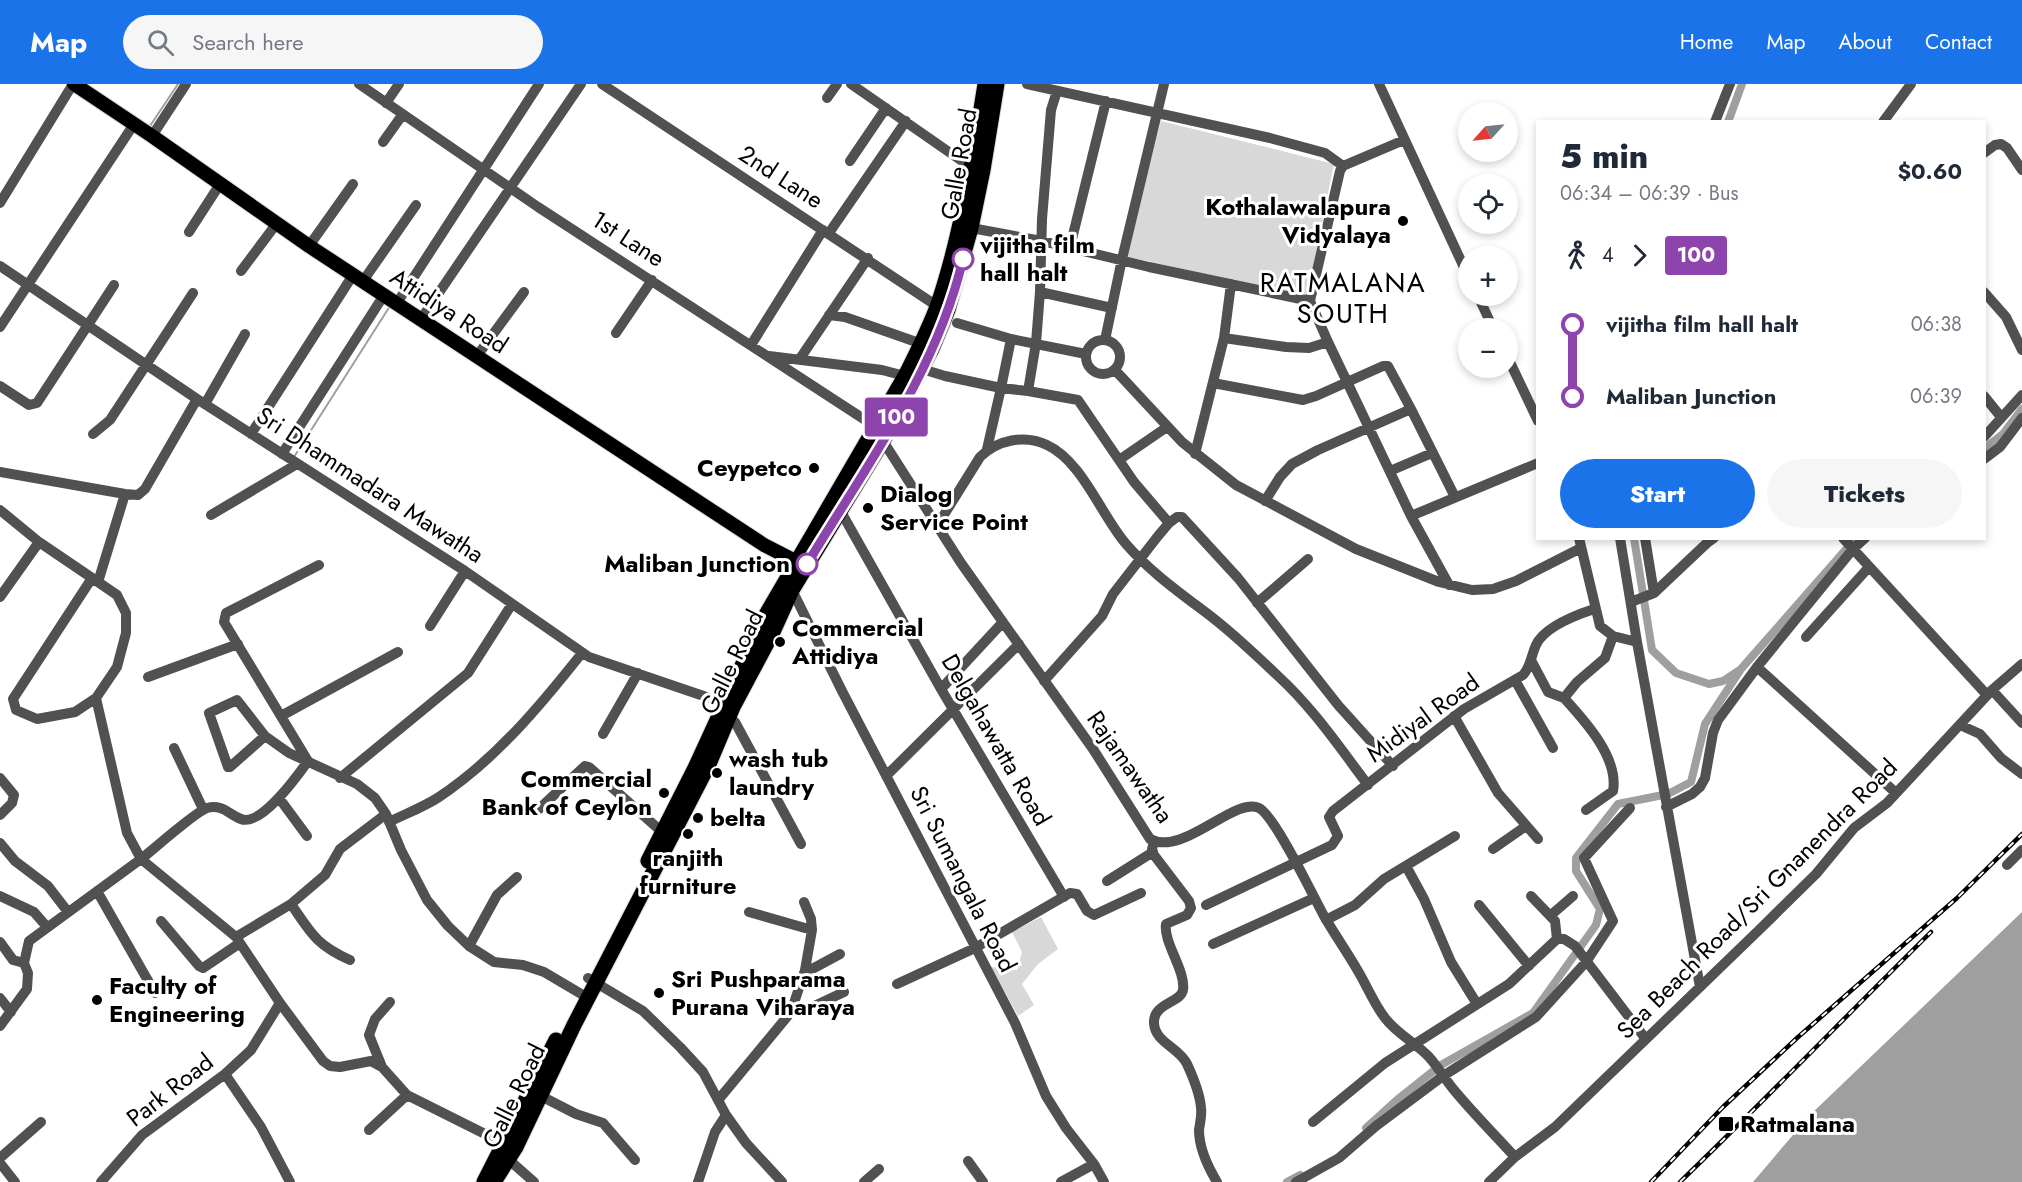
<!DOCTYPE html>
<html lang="en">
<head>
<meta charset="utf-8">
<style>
  body { margin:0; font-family:Jost,sans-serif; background:#f6f6f7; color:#1f2937; height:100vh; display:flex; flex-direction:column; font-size:22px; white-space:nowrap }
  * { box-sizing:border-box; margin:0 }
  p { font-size:20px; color:#747a83 }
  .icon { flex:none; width:33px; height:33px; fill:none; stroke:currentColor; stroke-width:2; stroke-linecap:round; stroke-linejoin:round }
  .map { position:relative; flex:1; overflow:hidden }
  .drawer { position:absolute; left:1536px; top:36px; width:450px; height:420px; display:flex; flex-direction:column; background:#fff; border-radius:0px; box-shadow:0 3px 9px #0003 }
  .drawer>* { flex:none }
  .badge { padding:0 12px; border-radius:4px; font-size:21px; line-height:39px }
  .needle { width:39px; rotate:243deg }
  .controls { position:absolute; left:1458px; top:18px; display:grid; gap:12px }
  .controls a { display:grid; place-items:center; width:60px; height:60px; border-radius:50%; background:#fff; box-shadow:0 3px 9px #0003; font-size:30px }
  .map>.badge { position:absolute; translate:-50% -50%; box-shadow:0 0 0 3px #fff }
  .legs { display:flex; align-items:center; gap:9px; height:66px; padding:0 24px; font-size:20px }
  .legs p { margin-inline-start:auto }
  .headline { display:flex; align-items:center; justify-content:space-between; height:102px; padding:0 24px }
  h1 { font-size:33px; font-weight:800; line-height:45px }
  .cta { display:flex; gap:12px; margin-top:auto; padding:12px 24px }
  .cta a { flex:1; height:69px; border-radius:36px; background:#1a73e8; color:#fff; font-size:24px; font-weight:800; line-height:69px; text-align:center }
  .cta a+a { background:#f6f6f7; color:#1f2937 }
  ul { padding:0 24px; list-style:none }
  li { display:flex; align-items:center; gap:21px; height:72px; font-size:22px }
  li i { display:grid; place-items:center; width:9px; height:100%; margin:0 8px; background:currentColor }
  li i::after { content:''; width:15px; height:15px; margin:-8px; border:4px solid; border-radius:50%; background:#fff }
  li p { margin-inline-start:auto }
  li:first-child i { background:linear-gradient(#0000 50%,currentColor 0) }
  li:last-child i { background:linear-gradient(currentColor 50%,#0000 0) }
  header { display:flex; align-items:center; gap:36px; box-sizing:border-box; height:84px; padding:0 30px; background:#1a73e8; color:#fff }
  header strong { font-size:28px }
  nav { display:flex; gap:33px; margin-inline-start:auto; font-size:21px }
  .search { width:420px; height:54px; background:#f6f6f7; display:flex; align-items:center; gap:15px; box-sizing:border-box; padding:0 21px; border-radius:33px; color:#747a83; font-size:22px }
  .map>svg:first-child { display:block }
</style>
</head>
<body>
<header>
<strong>Map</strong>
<div class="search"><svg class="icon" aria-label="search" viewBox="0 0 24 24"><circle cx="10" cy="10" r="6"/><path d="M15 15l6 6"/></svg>Search here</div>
<nav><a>Home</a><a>Map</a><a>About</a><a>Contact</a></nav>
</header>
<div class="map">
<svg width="2022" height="1098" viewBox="0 0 2022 1098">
  <rect width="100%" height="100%" fill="#fff"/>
  <path fill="#d8d8d8" d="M1161,37L1334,80L1307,213L1125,172Z
    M1041,833L1058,865L1038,880L1022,900L1034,921L1018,932L991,883L1017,886L1022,868L1012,848Z"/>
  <path fill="#9f9f9f" d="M2022,828V1098H1753L1810,1031Z"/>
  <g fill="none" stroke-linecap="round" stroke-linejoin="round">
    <path stroke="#9f9f9f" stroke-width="2" d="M148,45L178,0
      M294,373L390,222"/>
    <path stroke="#9f9f9f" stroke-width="8" d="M1728,38L1742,0
      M1984,365L2003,350L2022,325
      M1634,454L1652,566L1676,589L1709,600L1723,597L1738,587
      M1366,1044L1397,1016L1441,981L1533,929L1596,841L1600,825L1576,787V774L1618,720L1668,710L1691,698L1705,640L1741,585L1856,454
      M1287,1098L1300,1091"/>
    <defs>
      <path id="major" d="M74,0L152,52L309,162L764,461L805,482"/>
      <path id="highway" d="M648,777L695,684L764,534L905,292C917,268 929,245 938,220C962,149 973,74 985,0
        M484,1098L556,956
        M494,1098L516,1063L574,941L709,680L733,623L773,548L792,506L883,357L932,265L948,226L971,144L983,86L997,0"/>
    </defs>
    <use href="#major" stroke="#dbdbdb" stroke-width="16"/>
    <use href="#highway" stroke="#dbdbdb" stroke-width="17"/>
    <path stroke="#515151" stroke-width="10" d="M359,0L538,123L876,343
      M602,0L937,222
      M851,0L972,84
      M1027,0L1270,54L1325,69L1343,82
      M1379,0L1468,192
      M827,14L837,0
      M386,19L399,0
      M1715,38L1730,0
      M1883,38L1911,0
      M152,52L186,0
      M1404,56L1343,82L1340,87L1310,217L1328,258L1411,432L1449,501
      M383,58L403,30
      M1984,69L1995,61L2001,60L2007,64L2022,86
      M850,77L886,24
      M0,119L73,0
      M966,143L1042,157L1149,183L1310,217
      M189,148L220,100
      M829,149L906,37
      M309,162L353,100
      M1070,163L1106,17
      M0,182L197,315L465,487L589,573L730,621
      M241,187L277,139
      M363,197L416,121
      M1040,208L1112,224
      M1984,208L2006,233L2022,266
      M1478,212L1493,244
      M397,219L539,0
      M829,231L845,233L922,260
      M421,235L581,0
      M957,239L1011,255L1086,270
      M0,243L134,40
      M616,249L652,196
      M1224,254L1286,263L1309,264L1328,258
      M1086 273a17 17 0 1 1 34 0a17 17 0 1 1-34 0Z
      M1105,256L1122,175L1164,0
      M751,261L823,146
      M477,272L524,208
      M769,272L882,286L905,292
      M1508,274L1538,337
      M799,276L868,174
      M922,285L945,292L1001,304L1011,255
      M1115,286L1182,358L1236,401L1356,465L1439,498L1472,506L1493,505L1516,497L1581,464
      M1213,299L1303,316L1316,312L1383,282H1388L1411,325
      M0,302L29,321L37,319L114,201
      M1028,307L1078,316L1134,398L1169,439
      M1984,312L2001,333
      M205,320L245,250
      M93,350L110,336L193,209
      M251,350L353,191
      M1984,353L2022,311
      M883,357L961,479L1093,665L1150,755C1183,773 1235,712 1259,724C1275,732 1313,812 1324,832C1335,851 1347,868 1358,887C1367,902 1374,920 1385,934C1397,950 1416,959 1429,973C1438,983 1445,995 1454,1006C1473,1029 1495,1051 1515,1073
      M987,365L1001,304L1028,307L1036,259L1040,208L1042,135L1051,26L1057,7
      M282,370L384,211
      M1195,370L1224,254L1231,200
      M1984,375L2000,363L2022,334
      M1119,376L1167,343
      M1390,387L1432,369
      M0,388L125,410L138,411L145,405L197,315
      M1265,417L1280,393L1292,380L1318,366L1411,325L1455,413
      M0,426L39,458L98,498L125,410
      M840,426L941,605L1064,813
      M211,431L297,380
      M1411,432L1538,379
      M937,442L980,373C997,356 1025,350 1047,361C1082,377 1101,431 1126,460C1151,489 1183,511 1213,534C1236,552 1257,572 1278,592C1313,624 1340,664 1368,701
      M1579,454L1600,542L1613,552L1637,558L1700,903
      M1620,454L1637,558
      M1645,454L1654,509
      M1843,454L1987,611
      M319,481L226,529L224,538L308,677C298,691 261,743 241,735C228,730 223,720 207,724C195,728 154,765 141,775L236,853L280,919L323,977L330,982L340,983L371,977L382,983L407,1011L507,1061
      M92,494L13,615L16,626L37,635L75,628L96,614L117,583L126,549V529L117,511L98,498
      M792,506L842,607L1015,939L1046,1012L1066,1044L1094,1080L1104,1098
      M0,513L39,458
      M1631,518L1654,509L1707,459L1714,454
      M1257,519L1308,475
      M430,542L465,487
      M1806,553L1869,483
      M1531,576L1548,608L1564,614
      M1757,583L1896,709
      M148,593L238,560
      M1515,596L1553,664
      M1044,597L1102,532L1113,510L1158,452L1169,439L1177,433H1182L1238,494L1338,621L1393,682
      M941,605L1003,538
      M1992,606L2022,639
      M724,629L735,638L801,760
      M281,632L398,568
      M1454,632L1498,709L1538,755
      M1960,641L1980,650L2001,674L2022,690
      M603,650L638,589
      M265,652L230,683H228L209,629L237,616L265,652L289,669L357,700L375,714L386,730L401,766L427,816L448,842L469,862L494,878L523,881L544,888L588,914
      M174,664L203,725
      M886,692L1019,560
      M0,694L14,711L12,719L0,731
      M340,694L468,589L512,520
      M279,714L307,752
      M1666,723L1692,710L1700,703L1705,694L1713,649L1718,636L1757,583L1853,465L1865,454
      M539,725L585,682L589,683L662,748
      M1586,726L1613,707C1619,674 1585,637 1564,614L1577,598L1605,574L1613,552
      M389,738C405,730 424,723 439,713C496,675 540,622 582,569
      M1154,758L1152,765L1154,771L1189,817L1191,824L1187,831L1166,840C1163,858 1186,887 1183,906C1181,919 1153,919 1154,939C1155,959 1179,963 1187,980C1193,993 1200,1009 1201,1024C1202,1032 1200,1039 1199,1046C1199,1064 1208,1083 1217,1098
      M0,759L15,777L48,802L68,828
      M1493,765L1526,742
      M2007,781L2022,766
      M1406,782L1424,815L1451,878L1477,920
      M1107,797L1153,768
      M97,807L155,909
      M0,812L34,828L47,843
      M1531,812L1555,837L1557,855
      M291,820C311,849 316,861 350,876
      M1206,821L1332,761L1338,752L1329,733L1333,727L1464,625L1523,591C1531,582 1531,572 1536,561C1544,543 1576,531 1594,525
      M1479,821L1529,882
      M749,828L812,846L811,835L804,818
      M1551,831L1573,812
      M1326,836L1355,821L1384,795L1455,752
      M161,837L199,882L203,884L240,859
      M236,853L291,820L325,791L340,765L386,730
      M0,858L13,876L24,879
      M1213,860L1314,814
      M469,862L497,811L517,793
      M805,886L814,884L840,870
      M588,894L643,927L680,963L703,988L726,1031L746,1059L782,1098
      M897,900L975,864L1070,809L1077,810L1087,827L1094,831L1141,809
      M0,914L11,928
      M791,928L808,925L844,908
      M0,942L27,905L28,889L24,879L29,857L141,775L127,749L96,614
      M382,983L369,951L375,935L390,918
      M225,990L261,1043L290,1098
      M539,1011L576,1030L603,1039L635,1076
      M719,1015L791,928L805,886L812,846
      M1313,1038L1385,979L1509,900L1557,855H1564L1575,862L1645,954
      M369,1046L407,1011
      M0,1074L41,1038
      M508,1075L534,1098
      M968,1077L983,1098
      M0,1079L15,1098
      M101,1098L142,1051L225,990L251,966L280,919
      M698,1098L715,1048L726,1031
      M864,1098L879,1085
      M1061,1098L1094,1080
      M1296,1098L1339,1074L1376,1042L1443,992L1536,933L1586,878L1613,837L1584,774L1630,724
      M1489,1098L1515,1073L1555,1043L1758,847L1816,790L1854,744L1887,719L1992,606L2022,580"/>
    <use href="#major" stroke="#000" stroke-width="14"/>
    <use href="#highway" stroke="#000" stroke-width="15"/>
    <defs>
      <path id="rail" d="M1651,1098L1723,1023L1797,954L1957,814L2022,750
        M1680,1098C1765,1016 1847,931 1931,848"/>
    </defs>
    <use href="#rail" stroke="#000" stroke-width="4.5"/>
    <use href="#rail" stroke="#fff" stroke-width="2" stroke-dasharray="7" stroke-linecap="butt"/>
  </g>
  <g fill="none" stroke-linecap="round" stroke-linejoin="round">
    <defs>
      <path id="line-1" d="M807,480C865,384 937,287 963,175"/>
    </defs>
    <use href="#line-1" stroke="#fff" stroke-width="14"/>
    <use href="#line-1" stroke="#8e44ad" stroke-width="9"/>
  </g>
  <g fill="#000" stroke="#fff" stroke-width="2">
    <circle cx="1403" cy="137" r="6"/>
    <circle cx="814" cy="384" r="6"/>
    <circle cx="868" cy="424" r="6"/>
    <circle cx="780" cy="558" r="6"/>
    <circle cx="717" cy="689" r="6"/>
    <circle cx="664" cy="709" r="6"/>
    <circle cx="698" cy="734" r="6"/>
    <circle cx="688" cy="750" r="6"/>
    <circle cx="659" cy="909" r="6"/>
    <circle cx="97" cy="916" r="6"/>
    <rect x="1718" y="1032" width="16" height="16" rx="3"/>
  </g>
  <g fill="#fff" stroke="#8e44ad" stroke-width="3">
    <circle cx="963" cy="175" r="10"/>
    <circle cx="807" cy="480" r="10"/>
  </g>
  <g text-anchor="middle" stroke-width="6" stroke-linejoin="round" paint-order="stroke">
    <g font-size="24" fill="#000" stroke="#fff">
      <text transform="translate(959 80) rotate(-80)" y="8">Galle Road</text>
      <text transform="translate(781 93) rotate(33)" y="8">2nd Lane</text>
      <text transform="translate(628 155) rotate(33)" y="8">1st Lane</text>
      <text transform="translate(449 227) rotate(33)" y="8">Attidiya Road</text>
      <text transform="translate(370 401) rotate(33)" y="8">Sri Dhammadara Mawatha</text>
      <text transform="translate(732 578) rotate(-64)" y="8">Galle Road</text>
      <text transform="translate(1423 634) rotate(-36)" y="8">Midiyal Road</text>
      <text transform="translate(996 656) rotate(60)" y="8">Delgahawatta Road</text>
      <text transform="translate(1130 683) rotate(55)" y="8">Rajamawatha</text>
      <text transform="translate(963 795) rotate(63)" y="8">Sri Sumangala Road</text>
      <text transform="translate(1757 815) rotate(-45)" y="8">Sea Beach Road/Sri Gnanendra Road</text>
      <text transform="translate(170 1006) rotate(-38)" y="8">Park Road</text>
      <text transform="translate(514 1012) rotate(-64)" y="8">Galle Road</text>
    </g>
    <g font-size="24" font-weight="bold" fill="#000" stroke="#fff" text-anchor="start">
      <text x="1391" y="131" text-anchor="end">Kothalawalapura<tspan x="1391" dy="28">Vidyalaya</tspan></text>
      <text x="802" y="392" text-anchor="end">Ceypetco</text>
      <text x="880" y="418">Dialog<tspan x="880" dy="28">Service Point</tspan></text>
      <text x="792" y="552">Commercial<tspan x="792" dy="28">Attidiya</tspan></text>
      <text x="729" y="683">wash tub<tspan x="729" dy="28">laundry</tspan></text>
      <text x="652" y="703" text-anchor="end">Commercial<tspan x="652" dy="28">Bank of Ceylon</tspan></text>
      <text x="710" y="742">belta</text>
      <text x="688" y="782" text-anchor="middle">ranjith<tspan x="688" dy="28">furniture</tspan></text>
      <text x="671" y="903">Sri Pushparama<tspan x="671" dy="28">Purana Viharaya</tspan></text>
      <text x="109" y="910">Faculty of<tspan x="109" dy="28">Engineering</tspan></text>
      <text x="1740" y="1048">Ratmalana</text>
    </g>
    <g font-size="24" font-weight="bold" fill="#000" stroke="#fff" text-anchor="start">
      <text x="980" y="169">vijitha film<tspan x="980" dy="28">hall halt</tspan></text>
      <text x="790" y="488" text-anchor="end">Maliban Junction</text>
    </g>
    <g font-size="27" letter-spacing="1.5" fill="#000" stroke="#fff">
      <text x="1343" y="208">RATMALANA<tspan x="1343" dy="31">SOUTH</tspan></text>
    </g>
  </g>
</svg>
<div class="controls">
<a><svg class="needle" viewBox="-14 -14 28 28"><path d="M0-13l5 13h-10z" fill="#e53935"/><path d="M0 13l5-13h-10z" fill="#747a83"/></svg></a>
<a><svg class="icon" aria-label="locate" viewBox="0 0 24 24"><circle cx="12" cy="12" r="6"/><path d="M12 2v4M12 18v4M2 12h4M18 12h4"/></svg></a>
<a>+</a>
<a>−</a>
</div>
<b class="badge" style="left:896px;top:333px;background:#8e44ad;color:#fff">100</b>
<section class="drawer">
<div class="headline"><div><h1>5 min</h1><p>06:34 – 06:39 · Bus</p></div><b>$0.60</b></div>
<div class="legs"><svg class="icon" aria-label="walk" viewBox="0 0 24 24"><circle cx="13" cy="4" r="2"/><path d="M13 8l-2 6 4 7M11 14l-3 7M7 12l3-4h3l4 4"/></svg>4<svg class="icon" aria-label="forward" viewBox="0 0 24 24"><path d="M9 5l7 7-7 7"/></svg><b class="badge" style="background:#8e44ad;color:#fff">100</b></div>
<ul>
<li><i style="color:#8e44ad"></i><b>vijitha film hall halt</b><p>06:38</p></li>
<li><i style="color:#8e44ad"></i><b>Maliban Junction</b><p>06:39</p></li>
</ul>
<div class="cta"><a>Start</a><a>Tickets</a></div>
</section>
</div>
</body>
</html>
